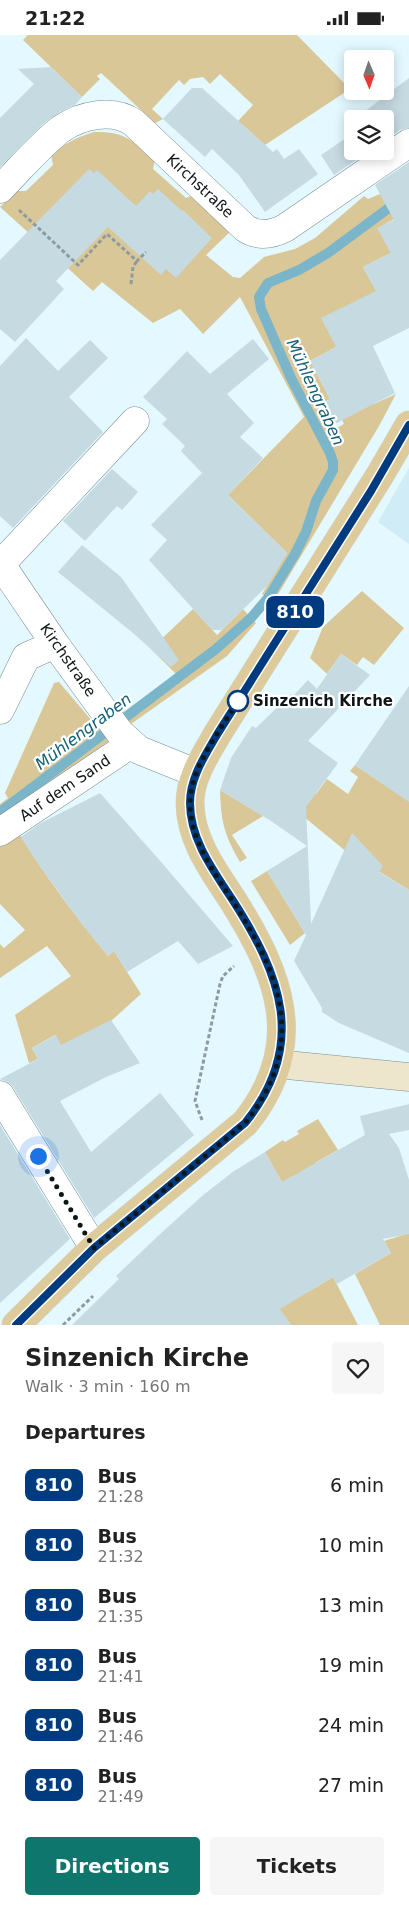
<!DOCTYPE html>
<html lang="en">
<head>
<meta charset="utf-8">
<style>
  body { margin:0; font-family:"DejaVu Sans",sans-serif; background:#f6f6f6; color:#222; height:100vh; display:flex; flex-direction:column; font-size:19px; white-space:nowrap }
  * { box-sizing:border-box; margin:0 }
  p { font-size:16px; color:#767676 }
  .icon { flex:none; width:28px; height:28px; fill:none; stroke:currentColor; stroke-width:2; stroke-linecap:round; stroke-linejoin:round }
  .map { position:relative; height:1290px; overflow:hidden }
  .drawer { display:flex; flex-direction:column; background:#fff; flex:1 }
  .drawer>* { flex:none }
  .badge { padding:0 10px; border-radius:8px; font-size:18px; line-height:32px }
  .needle { width:32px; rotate:178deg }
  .tools { position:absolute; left:344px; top:15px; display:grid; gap:10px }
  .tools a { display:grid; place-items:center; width:50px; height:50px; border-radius:5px; background:#fff; box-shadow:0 2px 12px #0003; font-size:25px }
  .you { position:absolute; width:25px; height:25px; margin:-12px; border:4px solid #fff; border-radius:50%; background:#1a73e8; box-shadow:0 0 0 8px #1a73e833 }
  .map>.badge { position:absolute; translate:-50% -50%; box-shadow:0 0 0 2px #fff }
  h2 { padding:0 25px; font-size:19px; line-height:45px }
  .round { display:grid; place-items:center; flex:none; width:52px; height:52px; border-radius:5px; background:#f6f6f6 }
  .summary { display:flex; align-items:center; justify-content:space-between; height:85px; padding:0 25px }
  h1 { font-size:24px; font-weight:700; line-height:38px }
  .primary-button { display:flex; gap:10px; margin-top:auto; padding:10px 25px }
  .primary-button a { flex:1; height:58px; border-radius:5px; background:#0f766e; color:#fff; font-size:20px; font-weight:700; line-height:58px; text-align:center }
  .primary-button a+a { background:#f6f6f6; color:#222 }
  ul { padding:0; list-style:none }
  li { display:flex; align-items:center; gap:15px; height:60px; padding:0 25px }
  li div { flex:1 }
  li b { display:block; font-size:19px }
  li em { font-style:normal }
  li .badge { min-width:55px; font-weight:700; text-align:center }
  .status { display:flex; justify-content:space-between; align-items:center; height:35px; padding:0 25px; background:#fff; direction:ltr }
  .status svg { height:14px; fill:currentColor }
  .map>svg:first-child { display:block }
</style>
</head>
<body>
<div class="status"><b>21:22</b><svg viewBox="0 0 49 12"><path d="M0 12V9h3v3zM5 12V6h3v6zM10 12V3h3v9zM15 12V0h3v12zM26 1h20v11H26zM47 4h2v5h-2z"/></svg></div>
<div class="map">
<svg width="409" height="1290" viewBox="0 0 409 1290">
  <rect width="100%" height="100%" fill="#e3f8ff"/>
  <path fill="#cfecf7" d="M409,433V509L378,487Z"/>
  <path fill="#dac798" d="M28,0H297L350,54L265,110L238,86L253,70L220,39L210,49L203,42L190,44L184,50L179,45L152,74L163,84L155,88L101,38L97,41L100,44L82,62L23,5Z
    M94,97C125,96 133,106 155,125L153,134L186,163L194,160L232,195L206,220L233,242L240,243L264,222L295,214L315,203L364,161L368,164L380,159L409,176L378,193L391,218L363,232L385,272L336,312L310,326L330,364L317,371L331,396L344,389L338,377L369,360L374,369L396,359L379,391L274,566L262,559L287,518L228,460L304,382L240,262L203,299L180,274L153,288L102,247L93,256L0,172L16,156H26L53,130L51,120C64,109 77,102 94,97Z
    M362,556L404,593L374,630L363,622L357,630L341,619L327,639L310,623L323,592Z
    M193,574L217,600L243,574L256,588L227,621L131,689L124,677L176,639L151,614Z
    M59,647L109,706L0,787V769L8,763L5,758L54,648Z
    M276,730L316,759L327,744L348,759L358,742L350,736L355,730L383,749L409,750V855L362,826L360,828L286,767Z
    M220,755L263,781L232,800L247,823L240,827C224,799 221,787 220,755Z
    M20,800C46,842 76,882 108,921L114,916L141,959L111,986L61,1011L55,1000L32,1013L38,1024L29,1028L15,980L71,941L47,911L0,943V909L4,913L25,895L0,869V805Z
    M267,836L305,898L290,910L251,846Z
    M318,1084L338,1115L315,1128L331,1158L298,1176L265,1117L283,1105L285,1107L299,1099L297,1096Z
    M409,1198V1290H380L355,1239L391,1218L384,1206Z
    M333,1242L358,1290H291L272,1264L308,1257Z"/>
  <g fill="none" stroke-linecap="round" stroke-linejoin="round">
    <path stroke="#7bb5c9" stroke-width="10" d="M0,777L216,614L251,583L268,563L295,519L306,497L316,466L333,435V427L330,418L291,343L261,274L259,262L268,248L299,235L328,218L409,158"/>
  </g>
  <path fill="#c6dae1" d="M51,32L82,62L75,70L61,76L44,88L0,132V83L34,49L18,34Z
    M409,43V93L400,95L385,106V84L356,83Z
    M192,53H202L273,117L277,114L284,124L299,114L318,139L265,177L239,140L212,114L205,122L163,84Z
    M352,99V116H369L334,140L321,120Z
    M409,127V293L373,311L395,358L329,392L322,368L330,364L310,326L336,312L321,283L376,256L363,232L391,218L377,193L394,185L375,150Z
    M89,134L94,138L97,135L136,171L150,156L153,159L158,154L182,176L183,175L212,203L176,243L166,234L161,240L108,192L56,246L64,254L15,307L0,294V225Z
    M26,303L58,336L90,305L108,323L69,362L103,397L13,493L0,481V331Z
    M253,304L269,324L227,359L254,388L240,402L263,423L228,460L287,518L268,550L222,595H212L149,525L167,505L151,490L202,438L181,416L185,411L162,389L167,384L143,362L187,316L210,339Z
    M112,434L138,457L122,475L117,471L85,506L63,486Z
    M82,510L121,542L179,625L171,632L133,598L58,537Z
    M341,619L370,640L308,706L338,728L306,772L311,889L352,798L383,831L379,837L409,855V1018L339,988L322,977V973L294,926L306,900L267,836L307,811L271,786L220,755L231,723L252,691L256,693L291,659L293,661L308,645L317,654Z
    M409,651V767L355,730Z
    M100,758L162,828L233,911L198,929L178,906L127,937L114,916L108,921L81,888L37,827L21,802L39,789Z
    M111,985L140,1028L104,1043L60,1066L91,1117L160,1058L194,1100L94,1183L13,1052L8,1047L0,1044L38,1024L32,1013L56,1000L61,1010Z
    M409,1069V1095L389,1099L399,1113L409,1145V1199L383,1204L391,1218L337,1249L333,1242L280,1274L291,1290H72L119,1244L116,1241L158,1201L202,1161L234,1136L265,1117L282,1147L365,1100L360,1081Z
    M0,1090L70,1204L0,1268Z"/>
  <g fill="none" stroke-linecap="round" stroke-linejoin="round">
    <defs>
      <path id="street" d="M0,154C18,136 41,109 61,94C81,80 113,73 134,88L245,193C258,202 271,200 285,193L409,108
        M0,528L55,609L120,698L139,715L196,738
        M1,529L135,386
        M0,675L26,622L55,609
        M0,797L131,709
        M0,1060L94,1213"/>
      <path id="secondary" d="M277,1029L409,1042"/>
      <path id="primary" d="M16,1290L94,1213L245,1088C308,1010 280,940 232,864C213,835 190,804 190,768C190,742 206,719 218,698L380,440L409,390"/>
    </defs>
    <use href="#street" stroke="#7b8e95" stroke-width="29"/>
    <use href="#secondary" stroke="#7b8e95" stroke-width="29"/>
    <use href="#primary" stroke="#d4d5d5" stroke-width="29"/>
    <path stroke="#8c9ba0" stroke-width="3" stroke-dasharray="4 2.5" stroke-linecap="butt" d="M19,175L78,230L107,199L137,226L146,217
      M131,249L133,232L137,226
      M202,1085L195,1066L220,949L223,941L234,931
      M63,1290L93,1261"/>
    <use href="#street" stroke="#fff" stroke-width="28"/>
    <use href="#secondary" stroke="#eee5cd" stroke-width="28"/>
    <use href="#primary" stroke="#decb9b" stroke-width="28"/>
  </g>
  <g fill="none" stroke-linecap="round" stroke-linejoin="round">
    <defs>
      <path id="line" d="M16,1290L94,1213L245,1088C308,1010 281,940 232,864C213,835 190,804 190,768C190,742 206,719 218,698L371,456L409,390"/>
    </defs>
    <use href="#line" stroke="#fff" stroke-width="11"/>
    <use href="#line" stroke="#003b80" stroke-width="8"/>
    <path stroke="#0e1517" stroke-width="5" stroke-dasharray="0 9" d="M38,1121L94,1213L245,1088C308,1010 281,940 232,865C211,833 185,797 191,757C196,725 222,693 238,666"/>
  </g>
  <circle fill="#fff" stroke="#003b80" stroke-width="2.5" cx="238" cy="666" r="10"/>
  <g text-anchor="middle" stroke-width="4.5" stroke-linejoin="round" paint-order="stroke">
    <g font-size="15" fill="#0e1517" stroke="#fff">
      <text transform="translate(200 151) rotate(43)" y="5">Kirchstraße</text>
      <text transform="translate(68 625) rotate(55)" y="5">Kirchstraße</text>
      <text transform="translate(65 753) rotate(-34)" y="5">Auf dem Sand</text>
    </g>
    <g font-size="15" font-weight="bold" fill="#0e1517" stroke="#fff" text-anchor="start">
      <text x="253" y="671">Sinzenich Kirche</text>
    </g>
    <g font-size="16" font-style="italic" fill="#146076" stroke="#fff">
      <text transform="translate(316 357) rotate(65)" y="6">Mühlengraben</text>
      <text transform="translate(83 696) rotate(-37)" y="6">Mühlengraben</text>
    </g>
  </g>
</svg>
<div class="tools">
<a><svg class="needle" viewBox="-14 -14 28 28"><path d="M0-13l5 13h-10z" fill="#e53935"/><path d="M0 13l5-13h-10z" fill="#767676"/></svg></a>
<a><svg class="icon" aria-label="layers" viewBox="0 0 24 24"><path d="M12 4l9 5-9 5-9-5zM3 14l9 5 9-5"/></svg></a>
</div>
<div class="you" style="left:38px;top:1121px"></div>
<b class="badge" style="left:295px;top:577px;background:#003b80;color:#fff">810</b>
</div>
<section class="drawer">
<div class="summary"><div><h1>Sinzenich Kirche</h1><p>Walk · 3 min · 160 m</p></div><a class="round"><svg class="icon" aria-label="heart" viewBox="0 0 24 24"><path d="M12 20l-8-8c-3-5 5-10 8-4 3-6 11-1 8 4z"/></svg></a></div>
<h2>Departures</h2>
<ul>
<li><span class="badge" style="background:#003b80;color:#fff">810</span><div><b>Bus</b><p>21:28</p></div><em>6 min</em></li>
<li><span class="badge" style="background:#003b80;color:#fff">810</span><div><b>Bus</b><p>21:32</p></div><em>10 min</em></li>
<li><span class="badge" style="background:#003b80;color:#fff">810</span><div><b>Bus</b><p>21:35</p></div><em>13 min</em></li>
<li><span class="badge" style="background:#003b80;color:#fff">810</span><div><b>Bus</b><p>21:41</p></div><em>19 min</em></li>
<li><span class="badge" style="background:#003b80;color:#fff">810</span><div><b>Bus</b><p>21:46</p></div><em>24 min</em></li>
<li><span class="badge" style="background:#003b80;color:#fff">810</span><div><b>Bus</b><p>21:49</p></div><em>27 min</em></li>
</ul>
<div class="primary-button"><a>Directions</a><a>Tickets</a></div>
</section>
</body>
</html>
